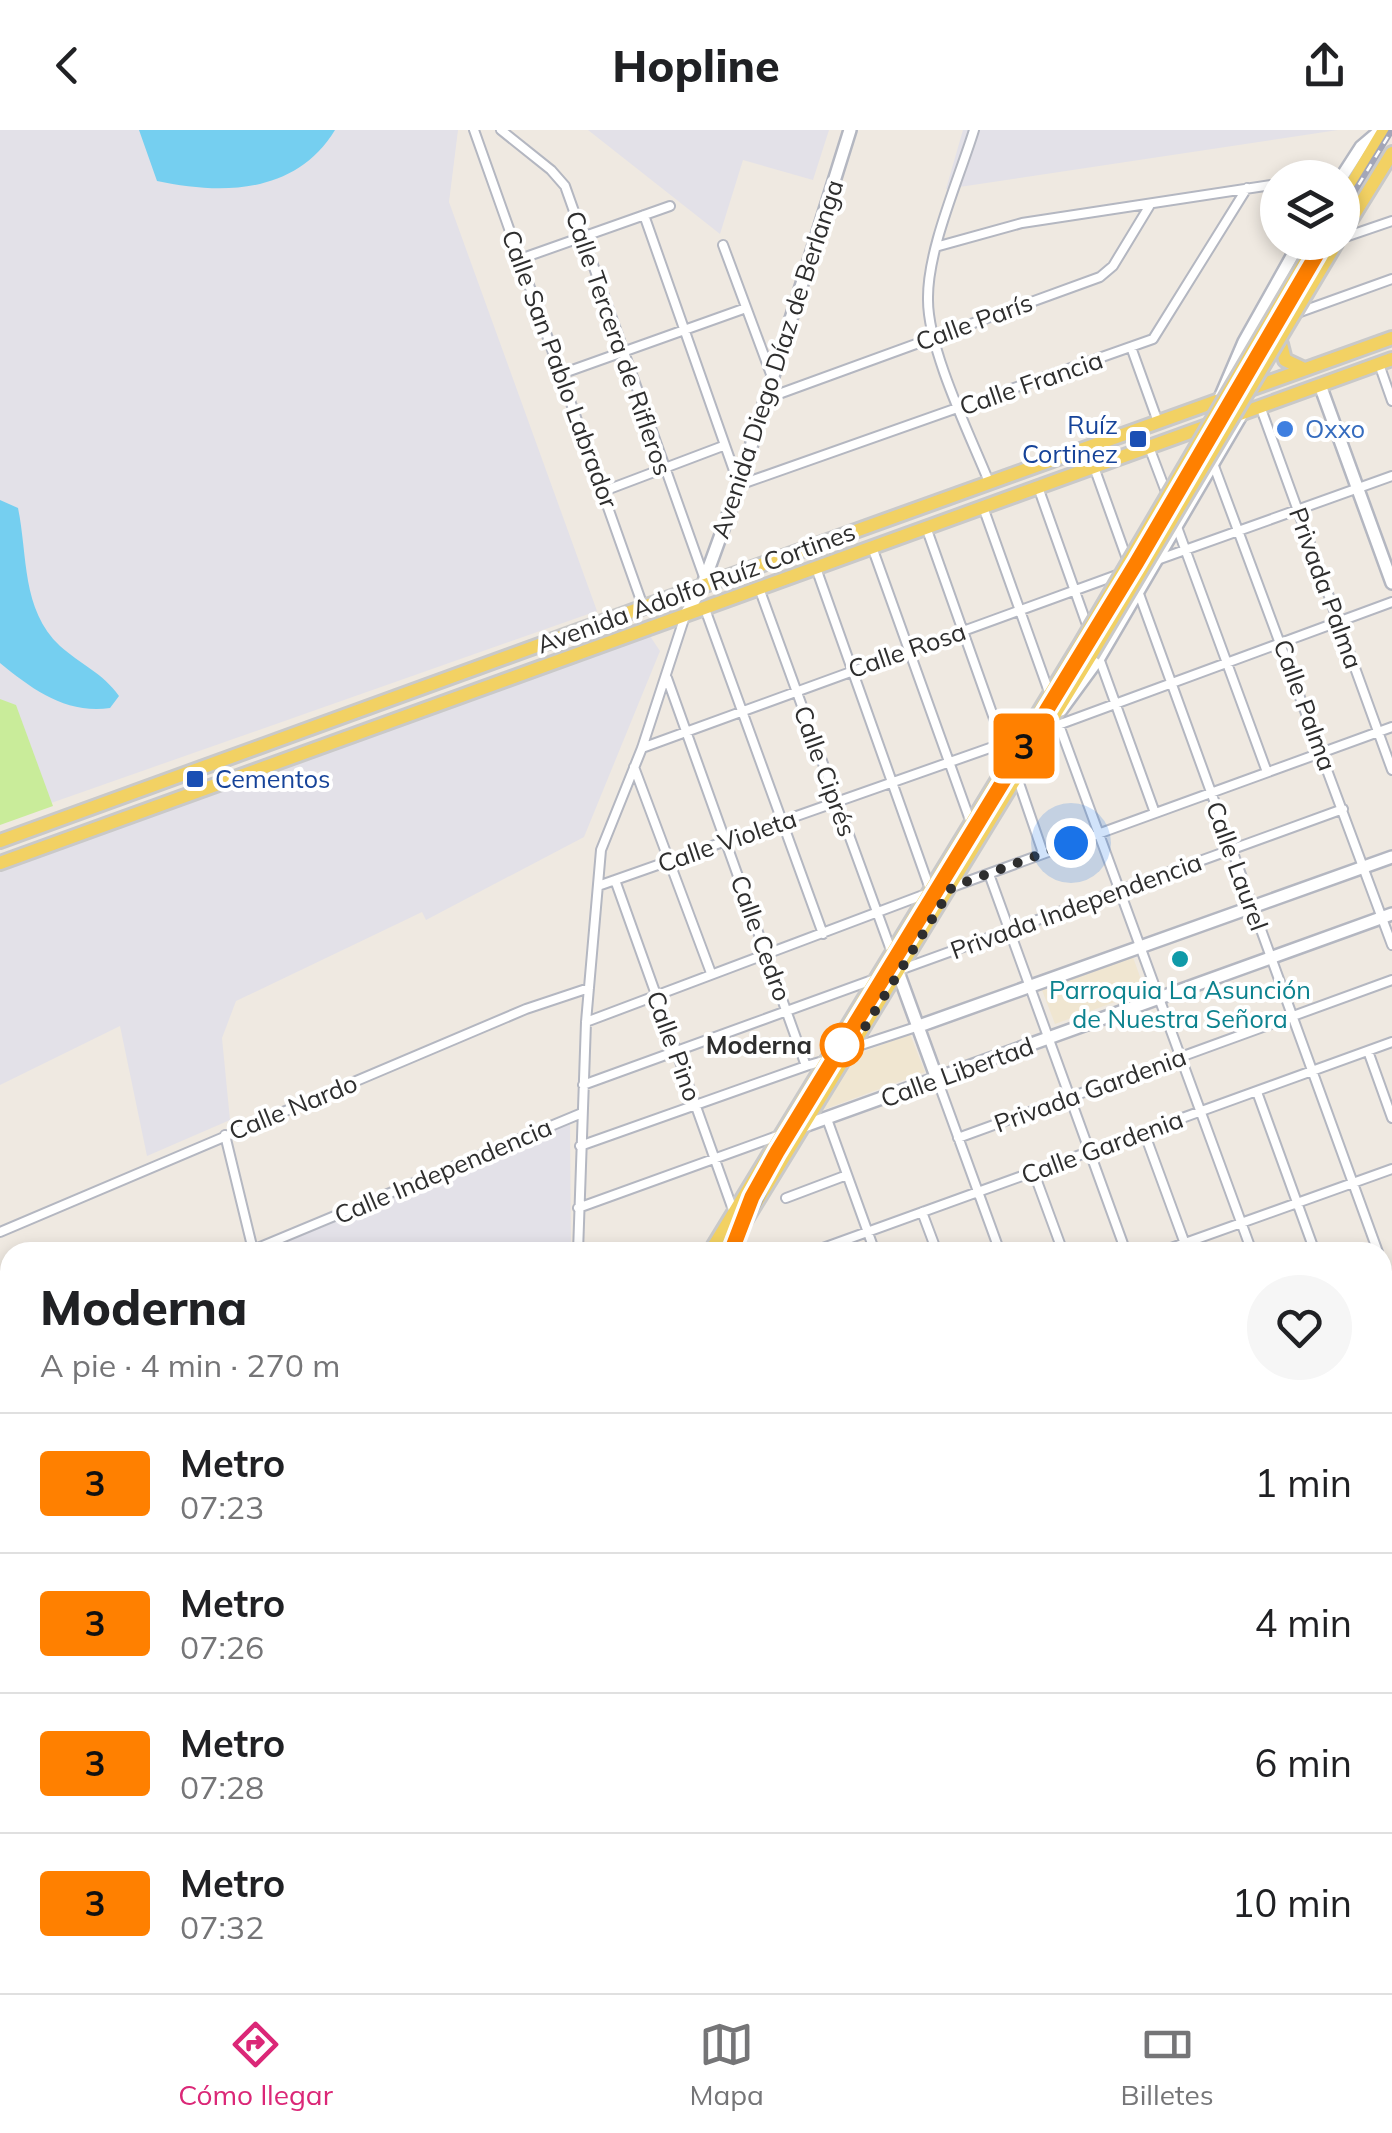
<!DOCTYPE html>
<html lang="es">
<head>
<meta charset="utf-8">
<style>
  body { margin:0; font-family:Mulish,sans-serif; background:#f6f6f6; color:#202124; height:100vh; display:flex; flex-direction:column; font-size:38px; white-space:nowrap }
  * { box-sizing:border-box; margin:0 }
  p { font-size:32px; color:#757577 }
  .icon { flex:none; width:55px; height:55px; fill:none; stroke:currentColor; stroke-width:2; stroke-linecap:round; stroke-linejoin:round }
  .map { position:relative; flex:1; overflow:hidden }
  .panel { position:absolute; left:0px; top:1112px; width:1392px; height:752px; display:flex; flex-direction:column; background:#fff; border-radius:30px 30px 0 0; box-shadow:0 5px 15px #0003 }
  .panel>* { flex:none }
  .badge { padding:0 20px; border-radius:8px; font-size:35px; line-height:65px }
  .tools { position:absolute; left:1260px; top:30px; display:grid; gap:20px }
  .tools a { display:grid; place-items:center; width:100px; height:100px; border-radius:50%; background:#fff; box-shadow:0 5px 15px #0003; font-size:50px }
  .you { position:absolute; width:50px; height:50px; margin:-25px; border:8px solid #fff; border-radius:50%; background:#1a73e8; box-shadow:0 0 0 15px #1a73e833 }
  .map>.badge { position:absolute; translate:-50% -50%; box-shadow:0 0 0 5px #fff }
  .round { display:grid; place-items:center; flex:none; width:105px; height:105px; border-radius:52px; background:#f6f6f6 }
  .overview { display:flex; align-items:center; justify-content:space-between; height:170px; padding:0 40px }
  h1 { font-size:48px; font-weight:800; line-height:75px }
  ul { padding:0; list-style:none }
  li { display:flex; align-items:center; gap:30px; height:140px; padding:0 40px; border-top:2px solid #e0e0e0 }
  li div { flex:1 }
  li b { display:block; font-size:38px }
  li em { font-style:normal }
  li .badge { min-width:110px; font-weight:700; text-align:center }
  header { display:flex; justify-content:space-between; align-items:center; height:130px; padding:0 40px; background:#fff; font-size:45px; font-weight:800 }
  .tab-bar { display:flex; justify-content:space-around; align-items:center; height:140px; border-top:2px solid #e0e0e0; background:#fff; font-size:28px; color:#757577 }
  .tab-bar a { display:grid; justify-items:center; gap:5px }
  .tab-bar .selected { color:#db2777 }
  .map>svg:first-child { display:block }
</style>
</head>
<body>
<header><svg class="icon" aria-label="back" viewBox="0 0 24 24"><path d="M15 5l-7 7 7 7"/></svg>Hopline<svg class="icon" aria-label="share" viewBox="0 0 24 24"><path d="M12 15V3M7 8l5-5 5 5M5 13v7h14v-7"/></svg></header>
<div class="map">
<svg width="1392" height="1863" viewBox="0 0 1392 1863">
  <rect width="100%" height="100%" fill="#efe9e1"/>
  <path fill="#e3e1e8" d="M0,0H458L449,72L597,481L0,691Z
    M588,0H829L813,50L743,30L720,104Z
    M963,0H1338L946,59Z
    M650,506L660,521L584,707L426,790L422,782L236,871L222,908L230,990L147,1026L120,896L0,955V741Z
    M570,992L571,1122H262L412,1060Z
    M10,1227V1360L0,1351V1228Z"/>
  <path fill="#f0e6d1" d="M1133,827L1145,861L1055,894L1042,860Z
    M910,904L925,942L823,980L858,924Z
    M1392,1450V1572L1383,1548L1382,1454Z"/>
  <path fill="#c9ec9a" d="M0,569L16,575L53,676L0,695Z"/>
  <path fill="#75cff0" d="M139,0H335C296,64 223,65 157,51Z
    M0,370L18,378C28,426 21,479 60,516C80,534 103,543 119,566L110,578C66,584 33,560 0,533Z"/>
  <g fill="none" stroke-linecap="round" stroke-linejoin="round">
    <defs>
      <path id="street" d="M474,0L644,479
        M501,0L551,40L565,56L704,447
        M974,0C959,49 927,120 928,170C928,220 970,305 989,352
        M644,85L739,355L1153,209L1247,58
        M1348,106L1392,91
        M723,115L772,247
        M939,116L1022,93L1278,54
        M520,129L670,76
        M1300,182L1392,149
        M1131,217L1158,292
        M1379,234L1392,271
        M561,244L746,178
        M765,269L1100,147L1113,136L1150,75
        M1260,276L1392,640
        M1149,317L1166,362
        M1214,336L1392,815
        M1094,337L1127,429
        M1038,357L1087,495
        M604,361L723,316
        M983,377L1049,562
        M926,397L1003,614
        M1177,397L1267,642
        M872,417L971,693
        M1157,430L1392,346
        M759,458L892,823
        M1138,461L1378,1122
        M705,479L823,804
        M1099,528L1155,683
        M667,548L806,936L823,931
        M1058,595L1392,472
        M1059,595L1252,1122
        M642,618L1117,445
        M634,637L711,843
        M1018,650L1043,723
        M989,744L1126,1122
        M615,750L733,1080
        M598,756L1021,607
        M952,757L1392,597
        M586,892L931,762L816,438
        M852,918L919,896
        M1368,921L1392,988
        M937,949L1000,1122
        M583,955L1343,679
        M1257,962L1315,1122
        M827,989L875,1122
        M1144,1002L1188,1122
        M225,1005L253,1120
        M958,1008L1392,850
        M580,1016L806,936
        M1034,1043L1063,1122
        M786,1068L847,1045
        M578,1078L780,1005
        M922,1082L937,1122
        M0,1102L526,879L589,858
        M248,1122L582,983
        M578,1122L586,892L601,720L642,618L685,486
        M812,1122L1392,912
        M1160,1122L1392,1039
        M1382,1136L1392,1162
        M1382,1168L1392,1164
        M0,1219L10,1217
        M1382,1293L1392,1289
        M1382,1310L1392,1337
        M1382,1575L1392,1599
        M1382,1699L1392,1696
        M1382,1820L1392,1844
        M716,1855L721,1863
        M1263,1855L1266,1863
        M588,1863V1855
        M636,1863L648,1855
        M936,1863L955,1855
        M1377,1863L1392,1855"/>
      <path id="secondary" d="M1341,48L1361,17L1381,0
        M1320,255L1392,453
        M1220,268L1244,212L1300,112
        M685,486L702,457L739,355L850,0
        M1061,580L1099,528L1246,277
        M898,842L937,949
        M919,896L1392,727
        M782,1004L1392,784
        M0,1365L10,1374
        M0,1378L10,1388
        M1382,1439L1392,1435
        M538,1855L547,1863
        M556,1855L564,1863"/>
      <path id="primary" d="M1342,71L1384,0
        M1342,104L1392,23
        M1281,214L1285,230L1304,239
        M0,711C463,541 928,375 1392,208
        M0,733L1392,229
        M710,1122L1078,518
        M726,1122L1091,525
        M854,1855L856,1863
        M869,1855L870,1863"/>
    </defs>
    <use href="#street" stroke="#b4b7c1" stroke-width="12"/>
    <use href="#secondary" stroke="#b4b7c1" stroke-width="16"/>
    <use href="#primary" stroke="#c9c9c9" stroke-width="18"/>
    <use href="#street" stroke="#fff" stroke-width="8"/>
    <use href="#secondary" stroke="#fff" stroke-width="11"/>
    <use href="#primary" stroke="#f2d163" stroke-width="12"/>
    <defs>
      <path id="rail" d="M1342,82L1392,0
        M736,1122L782,1024L1141,434L1330,112
        M0,1277L10,1282
        M0,1313L10,1324
        M864,1855L866,1863
        M1387,1863L1392,1861"/>
    </defs>
    <use href="#rail" stroke="#a3a6b8" stroke-width="6"/>
    <use href="#rail" stroke="#fff" stroke-width="2.5" stroke-dasharray="8" stroke-linecap="butt"/>
    <defs>
      <path id="primary-bridge" d="M1078,518L1317,112
        M1091,525L1337,112"/>
    </defs>
    <use href="#primary-bridge" stroke="#c9c9c9" stroke-width="18" stroke-linecap="butt"/>
    <use href="#primary-bridge" stroke="#f2d163" stroke-width="12"/>
  </g>
  <g fill="none" stroke-linecap="round" stroke-linejoin="round">
    <defs>
      <path id="line" d="M731,1122L752,1067L777,1022L1137,432L1324,112"/>
    </defs>
    <use href="#line" stroke="#fff" stroke-width="22"/>
    <use href="#line" stroke="#ff8000" stroke-width="15"/>
    <path stroke="#2e2e2e" stroke-width="10" stroke-dasharray="0 18" d="M842,915L852,918L952,757L1071,713"/>
  </g>
  <circle fill="#3f7fe0" stroke="#fff" stroke-width="4" cx="1285" cy="299" r="10"/>
  <g fill="#1a4fb4" stroke="#fff" stroke-width="4">
    <rect x="1128" y="299" width="20" height="20" rx="5"/>
    <rect x="185" y="639" width="20" height="20" rx="5"/>
  </g>
  <circle fill="#0f9aa8" stroke="#fff" stroke-width="4" cx="1180" cy="829" r="10"/>
  <circle fill="#fff" stroke="#ff8000" stroke-width="5" cx="842" cy="915" r="20"/>
  <g text-anchor="middle" stroke-width="8" stroke-linejoin="round" paint-order="stroke">
    <g font-size="25" fill="#2e2e2e" stroke="#fff">
      <text transform="translate(974 192) rotate(-20)" y="9">Calle París</text>
      <text transform="translate(619 213) rotate(71)" y="9">Calle Tercera de Rifleros</text>
      <text transform="translate(777 229) rotate(-72)" y="9">Avenida Diego Díaz de Berlanga</text>
      <text transform="translate(560 239) rotate(70)" y="9">Calle San Pablo Labrador</text>
      <text transform="translate(1031 253) rotate(-19)" y="9">Calle Francia</text>
      <text transform="translate(696 458) rotate(-20)" y="9">Avenida Adolfo Ruíz Cortines</text>
      <text transform="translate(1326 458) rotate(70)" y="9">Privada Palma</text>
      <text transform="translate(907 520) rotate(-19)" y="9">Calle Rosa</text>
      <text transform="translate(1305 575) rotate(70)" y="9">Calle Palma</text>
      <text transform="translate(825 641) rotate(70)" y="9">Calle Ciprés</text>
      <text transform="translate(727 711) rotate(-19)" y="9">Calle Violeta</text>
      <text transform="translate(1237 736) rotate(70)" y="9">Calle Laurel</text>
      <text transform="translate(1076 776) rotate(-20)" y="9">Privada Independencia</text>
      <text transform="translate(761 808) rotate(70)" y="9">Calle Cedro</text>
      <text transform="translate(674 916) rotate(70)" y="9">Calle Pino</text>
      <text transform="translate(957 942) rotate(-20)" y="9">Calle Libertad</text>
      <text transform="translate(1090 960) rotate(-20)" y="9">Privada Gardenia</text>
      <text transform="translate(293 977) rotate(-22)" y="9">Calle Nardo</text>
      <text transform="translate(1102 1017) rotate(-20)" y="9">Calle Gardenia</text>
      <text transform="translate(443 1041) rotate(-23)" y="9">Calle Independencia</text>
    </g>
    <g font-size="25" fill="#164399" stroke="#fff" text-anchor="end">
      <text x="1118" y="304">Ruíz<tspan x="1118" dy="29">Cortinez</tspan></text>
      <text x="215" y="658" text-anchor="start">Cementos</text>
    </g>
    <g font-size="25" fill="#366cbe" stroke="#fff" text-anchor="start">
      <text x="1305" y="308">Oxxo</text>
    </g>
    <g font-size="25" fill="#0d838f" stroke="#fff">
      <text x="1180" y="869">Parroquia La Asunción<tspan x="1180" dy="29">de Nuestra Señora</tspan></text>
    </g>
    <g font-size="25" font-weight="bold" fill="#2e2e2e" stroke="#fff" text-anchor="end">
      <text x="812" y="924">Moderna</text>
    </g>
  </g>
</svg>
<div class="tools">
<a><svg class="icon" aria-label="layers" viewBox="0 0 24 24"><path d="M12 4l9 5-9 5-9-5zM3 14l9 5 9-5"/></svg></a>
</div>
<div class="you" style="left:1071px;top:713px"></div>
<b class="badge" style="left:1024px;top:616px;background:#ff8000;color:#111">3</b>
<section class="panel">
<div class="overview"><div><h1>Moderna</h1><p>A pie · 4 min · 270 m</p></div><a class="round"><svg class="icon" aria-label="heart" viewBox="0 0 24 24"><path d="M12 20l-8-8c-3-5 5-10 8-4 3-6 11-1 8 4z"/></svg></a></div>
<ul>
<li><span class="badge" style="background:#ff8000;color:#111">3</span><div><b>Metro</b><p>07:23</p></div><em>1 min</em></li>
<li><span class="badge" style="background:#ff8000;color:#111">3</span><div><b>Metro</b><p>07:26</p></div><em>4 min</em></li>
<li><span class="badge" style="background:#ff8000;color:#111">3</span><div><b>Metro</b><p>07:28</p></div><em>6 min</em></li>
<li><span class="badge" style="background:#ff8000;color:#111">3</span><div><b>Metro</b><p>07:32</p></div><em>10 min</em></li>
</ul>
</section>
</div>
<nav class="tab-bar">
<a class="selected"><svg class="icon" aria-label="directions" viewBox="0 0 24 24"><path d="M12 3l9 9-9 9-9-9zM9 14v-3h6M13 9l2 2-2 2"/></svg>Cómo llegar</a>
<a><svg class="icon" aria-label="map" viewBox="0 0 24 24"><path d="M3 6l6-2 6 2 6-2v14l-6 2-6-2-6 2zM9 4v14M15 6v14"/></svg>Mapa</a>
<a><svg class="icon" aria-label="tickets" viewBox="0 0 24 24"><path d="M3 7h18v10H3zM15 7v10"/></svg>Billetes</a>
</nav>
</body>
</html>
